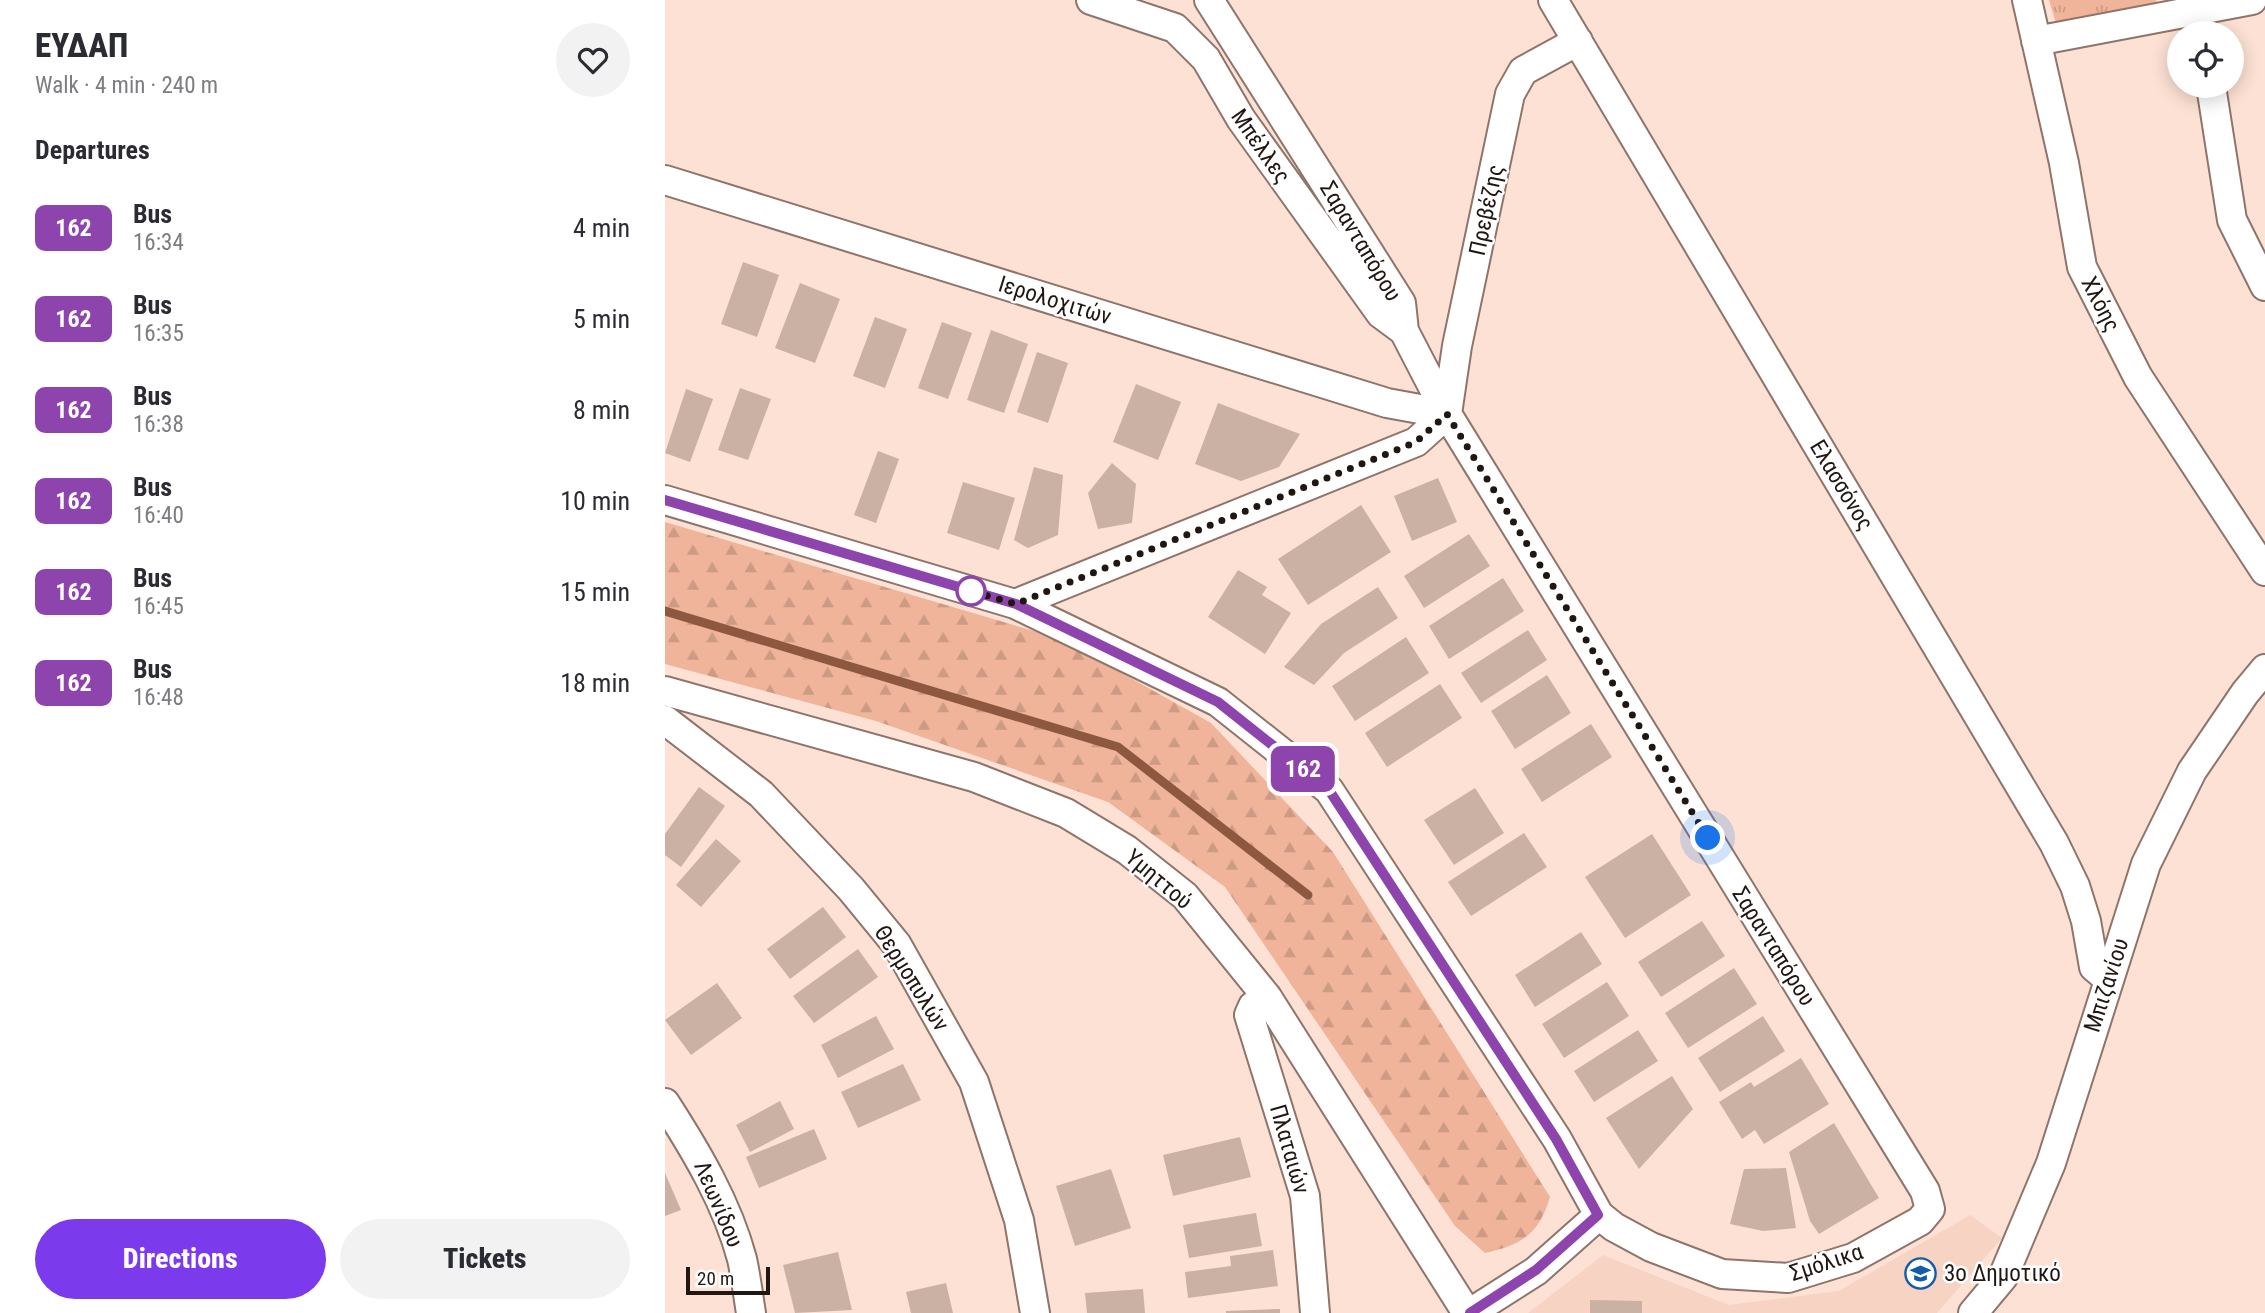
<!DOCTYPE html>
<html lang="en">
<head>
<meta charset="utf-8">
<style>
  body { margin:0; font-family:"Roboto Condensed",sans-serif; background:#f2f2f3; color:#2b2b33; height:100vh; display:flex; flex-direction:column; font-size:26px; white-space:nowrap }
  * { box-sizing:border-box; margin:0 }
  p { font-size:23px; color:#7c7c81 }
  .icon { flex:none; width:38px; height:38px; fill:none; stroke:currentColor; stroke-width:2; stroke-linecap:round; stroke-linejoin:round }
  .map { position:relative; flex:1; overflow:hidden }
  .side { display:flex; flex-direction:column; background:#fff; width:665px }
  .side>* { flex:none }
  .badge { padding:0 14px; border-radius:10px; font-size:24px; line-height:46px }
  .buttons { position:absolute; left:1502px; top:21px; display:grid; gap:14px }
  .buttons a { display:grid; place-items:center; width:77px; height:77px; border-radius:50%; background:#fff; box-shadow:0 4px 18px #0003; font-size:35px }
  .scale { position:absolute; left:21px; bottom:18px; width:84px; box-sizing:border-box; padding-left:7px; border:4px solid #201612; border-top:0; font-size:19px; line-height:24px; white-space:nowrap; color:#201612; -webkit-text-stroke:5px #fff; paint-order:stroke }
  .you { position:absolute; width:35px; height:35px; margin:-18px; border:5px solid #fff; border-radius:50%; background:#1a73e8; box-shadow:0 0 0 10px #1a73e833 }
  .map>.badge { position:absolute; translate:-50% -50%; box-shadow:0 0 0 4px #fff }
  h2 { padding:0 35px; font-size:26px; line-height:63px }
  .round { display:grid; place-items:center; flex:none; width:74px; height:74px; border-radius:37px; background:#f2f2f3 }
  .headline { display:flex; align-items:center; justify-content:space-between; height:119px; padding:0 35px }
  h1 { font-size:33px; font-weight:800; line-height:52px }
  .action { display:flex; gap:14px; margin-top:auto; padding:14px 35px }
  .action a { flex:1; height:80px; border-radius:42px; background:#7c3aed; color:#fff; font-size:28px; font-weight:800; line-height:80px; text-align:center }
  .action a+a { background:#f2f2f3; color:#2b2b33 }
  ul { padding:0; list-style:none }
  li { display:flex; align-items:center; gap:21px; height:91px; padding:0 35px }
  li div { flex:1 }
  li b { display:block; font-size:26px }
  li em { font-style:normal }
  li .badge { min-width:77px; font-weight:700; text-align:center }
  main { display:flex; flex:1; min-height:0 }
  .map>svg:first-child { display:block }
</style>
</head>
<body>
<main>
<section class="side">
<div class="headline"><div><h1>ΕΥΔΑΠ</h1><p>Walk · 4 min · 240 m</p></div><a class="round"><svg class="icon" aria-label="heart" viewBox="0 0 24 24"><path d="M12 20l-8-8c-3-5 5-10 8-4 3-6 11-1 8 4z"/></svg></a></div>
<h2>Departures</h2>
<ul>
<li><span class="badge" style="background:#8e44ad;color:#fff">162</span><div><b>Bus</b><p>16:34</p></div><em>4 min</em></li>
<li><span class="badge" style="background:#8e44ad;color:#fff">162</span><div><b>Bus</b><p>16:35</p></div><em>5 min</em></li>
<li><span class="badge" style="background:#8e44ad;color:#fff">162</span><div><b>Bus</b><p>16:38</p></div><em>8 min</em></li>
<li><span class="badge" style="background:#8e44ad;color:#fff">162</span><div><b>Bus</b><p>16:40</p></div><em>10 min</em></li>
<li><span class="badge" style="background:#8e44ad;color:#fff">162</span><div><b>Bus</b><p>16:45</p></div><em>15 min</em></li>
<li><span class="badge" style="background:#8e44ad;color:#fff">162</span><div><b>Bus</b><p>16:48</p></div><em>18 min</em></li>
</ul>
<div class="action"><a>Directions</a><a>Tickets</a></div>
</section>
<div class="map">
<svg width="1600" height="1313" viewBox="0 0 1600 1313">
  <defs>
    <pattern id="grass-tufts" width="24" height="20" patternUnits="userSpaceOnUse" patternTransform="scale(1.75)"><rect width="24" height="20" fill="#efb49a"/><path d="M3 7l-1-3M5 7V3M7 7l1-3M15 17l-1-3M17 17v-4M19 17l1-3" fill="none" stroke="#cd9a84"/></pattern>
    <pattern id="forest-firs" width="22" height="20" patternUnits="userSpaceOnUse" patternTransform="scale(1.75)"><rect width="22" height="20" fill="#efb49a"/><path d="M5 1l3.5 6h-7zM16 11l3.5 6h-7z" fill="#cd9a84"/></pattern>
  </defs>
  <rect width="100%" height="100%" fill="#fde1d4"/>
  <path fill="#f7d3c3" d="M1305,1215L1337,1238L1272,1313H863L938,1255L1064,1305L1174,1291Z"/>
  <path fill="url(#grass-tufts)" d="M1384,0H1491L1498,17L1398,47Z"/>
  <path fill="url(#forest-firs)" d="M0,522L396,639L546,723L668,852L885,1197C874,1234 857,1245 820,1253L790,1226L560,887L443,802L211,721L0,664Z"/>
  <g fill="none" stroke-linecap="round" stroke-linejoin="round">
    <path stroke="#8e5840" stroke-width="9" d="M0,611L453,747L643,895"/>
  </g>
  <path fill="#cbb0a4" d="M78,262L114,275L92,337L56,324Z
    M135,283L175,299L150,363L110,348Z
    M210,317L242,329L220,388L188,376Z
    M277,322L307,333L283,399L253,388Z
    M326,330L363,344L339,413L302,400Z
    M372,352L403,363L383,423L352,412Z
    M471,384L516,402L493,460L448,442Z
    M75,388L106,399L83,460L53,450Z
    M21,389L48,399L25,462L0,453Z
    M553,403L635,434L614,467L576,481L530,464Z
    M213,451L234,459L211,523L189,515Z
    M447,463L471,484L467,523L433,529L423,493Z
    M369,467L398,475L393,535L363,548L349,540Z
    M773,478L792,522L747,541L729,496Z
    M298,482L350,498L334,550L282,533Z
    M696,505L726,552L643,605L613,559Z
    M804,534L825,566L759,608L739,576Z
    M573,570L602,587L597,595L626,613L600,654L543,617Z
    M838,578L859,611L784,659L764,626Z
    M713,587L733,618L679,653L649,685L619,667L656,624Z
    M863,630L882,660L816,703L796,673Z
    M741,637L764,673L690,721L667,686Z
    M882,675L906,713L850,749L826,711Z
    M775,684L797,718L722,767L700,733Z
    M926,724L947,757L877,802L856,769Z
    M34,787L60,806L16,867L0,855V834Z
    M810,788L839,833L789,865L759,820Z
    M859,833L882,867L806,916L783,882Z
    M987,834L1026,895L960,938L920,877Z
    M51,839L76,861L36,907L11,885Z
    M158,907L181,937L125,979L102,949Z
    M1037,921L1060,956L996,997L973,962Z
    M916,932L937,964L870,1007L850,975Z
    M193,949L213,977L149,1023L128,996Z
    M1069,968L1092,1004L1023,1048L1000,1013Z
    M942,982L964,1016L899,1058L877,1024Z
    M52,983L77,1018L26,1055L0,1020Z
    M211,1016L229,1049L173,1078L156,1045Z
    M1098,1016L1120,1051L1055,1092L1033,1058Z
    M973,1030L993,1061L929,1102L909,1071Z
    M1136,1058L1164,1104L1099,1144L1090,1130L1077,1139L1054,1102L1086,1082L1089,1087Z
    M238,1064L256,1100L193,1128L176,1092Z
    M1007,1076L1028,1109L974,1169L941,1118Z
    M115,1101L129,1129L85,1152L71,1125Z
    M1169,1123L1214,1198L1154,1234L1145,1221L1124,1152Z
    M149,1129L162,1159L94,1188L81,1157Z
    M575,1137L586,1177L508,1196L498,1155Z
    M1121,1168L1131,1228L1098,1231L1065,1224L1079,1169Z
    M446,1169L466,1228L410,1246L391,1186Z
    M0,1173L16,1210L0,1216Z
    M591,1213L597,1246L524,1258L518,1225Z
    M608,1250L613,1286L523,1298L520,1272L566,1266L565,1256Z
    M173,1252L187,1310L130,1313L118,1265Z
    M281,1283L288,1313H246L241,1292Z
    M478,1289L480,1313H422L420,1293Z
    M925,1300L977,1301V1313H925Z
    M615,1309V1313H561V1311Z"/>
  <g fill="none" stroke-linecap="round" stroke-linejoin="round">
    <defs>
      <path id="street" d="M426,0L510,28L541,59L576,119L716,314L739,331
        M888,0L1389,843L1410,886L1421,921L1429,967L1442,978
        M1362,0L1399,163L1417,267L1473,377L1600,571
        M1371,41L1587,0
        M1546,86L1567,220L1600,286
        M0,180L722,403L782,414
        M782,414L792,346L845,94L858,71L913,41
        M0,500L350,604L553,702L664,790L892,1139L934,1215L949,1227L986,1247L1057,1274L1123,1278L1188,1258L1255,1221L1265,1209L1260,1191L782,414L739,331L736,303L544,0
        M350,604L751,442L782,414
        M0,691L309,777L401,813L462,850L520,896L602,997L802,1313
        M0,720L96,794L186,889L232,945L309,1082L354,1220L370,1313
        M602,997L588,1006L584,1015L640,1196L650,1313
        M0,1103C31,1151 62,1203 77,1259C81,1277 83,1295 86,1313
        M805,1313L871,1271L934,1215
        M1308,1313L1338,1277L1386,1163L1481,864L1527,771L1580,693L1600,669"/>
    </defs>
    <use href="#street" stroke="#8e746a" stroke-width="32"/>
    <use href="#street" stroke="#fff" stroke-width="28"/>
  </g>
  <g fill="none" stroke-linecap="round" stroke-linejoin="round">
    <defs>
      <path id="line" d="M0,500L351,604L553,702L664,790L891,1139L933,1215L871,1270L805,1313"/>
    </defs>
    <use href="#line" stroke="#fff" stroke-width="16"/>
    <use href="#line" stroke="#8e44ad" stroke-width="10"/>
    <path stroke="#201612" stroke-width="7" stroke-dasharray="0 12.6" d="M306,591L302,590L351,604L751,442L782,414L1043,838"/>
  </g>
  <defs>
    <symbol id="school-ring" viewBox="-11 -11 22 22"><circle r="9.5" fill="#fff" stroke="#135cab" stroke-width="1.5"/><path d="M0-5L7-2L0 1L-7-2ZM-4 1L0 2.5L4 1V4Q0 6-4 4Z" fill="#135cab"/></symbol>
  </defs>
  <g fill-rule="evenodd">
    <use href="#school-ring" x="1238" y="1256" width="35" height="35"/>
  </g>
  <circle fill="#fff" stroke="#8e44ad" stroke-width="3.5" cx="306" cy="591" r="14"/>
  <g text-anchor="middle" stroke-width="5" stroke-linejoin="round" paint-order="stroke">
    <g font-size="23" fill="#201612" stroke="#fff">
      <text transform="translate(596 146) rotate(55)" y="8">Μπέλλες</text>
      <text transform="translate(821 210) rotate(-78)" y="8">Πρεβέζης</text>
      <text transform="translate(696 241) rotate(59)" y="8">Σαρανταπόρου</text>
      <text transform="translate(390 300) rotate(17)" y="8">Ιερολοχιτών</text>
      <text transform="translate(1436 304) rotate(63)" y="8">Χλόης</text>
      <text transform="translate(1177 485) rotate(59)" y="8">Ελασσόνος</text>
      <text transform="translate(494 879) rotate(40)" y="8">Υμηττού</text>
      <text transform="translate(1109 946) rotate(58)" y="8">Σαρανταπόρου</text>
      <text transform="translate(247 978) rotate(58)" y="8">Θερμοπυλών</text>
      <text transform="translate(1441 985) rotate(-72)" y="8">Μπιζανίου</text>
      <text transform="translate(625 1149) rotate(74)" y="8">Πλαταιών</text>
      <text transform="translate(54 1204) rotate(67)" y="8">Λεωνίδου</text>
      <text transform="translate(1161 1262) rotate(-18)" y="8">Σμόλικα</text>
    </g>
    <g font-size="23" fill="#201612" stroke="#fff" text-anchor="start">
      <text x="1279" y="1281">3ο Δημοτικό</text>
    </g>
  </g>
</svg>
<div class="buttons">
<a><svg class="icon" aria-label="locate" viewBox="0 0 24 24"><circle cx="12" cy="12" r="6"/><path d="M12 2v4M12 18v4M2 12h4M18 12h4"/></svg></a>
</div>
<div class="scale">20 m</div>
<div class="you" style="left:1043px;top:838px"></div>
<b class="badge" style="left:638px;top:769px;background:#8e44ad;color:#fff">162</b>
</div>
</main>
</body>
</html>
